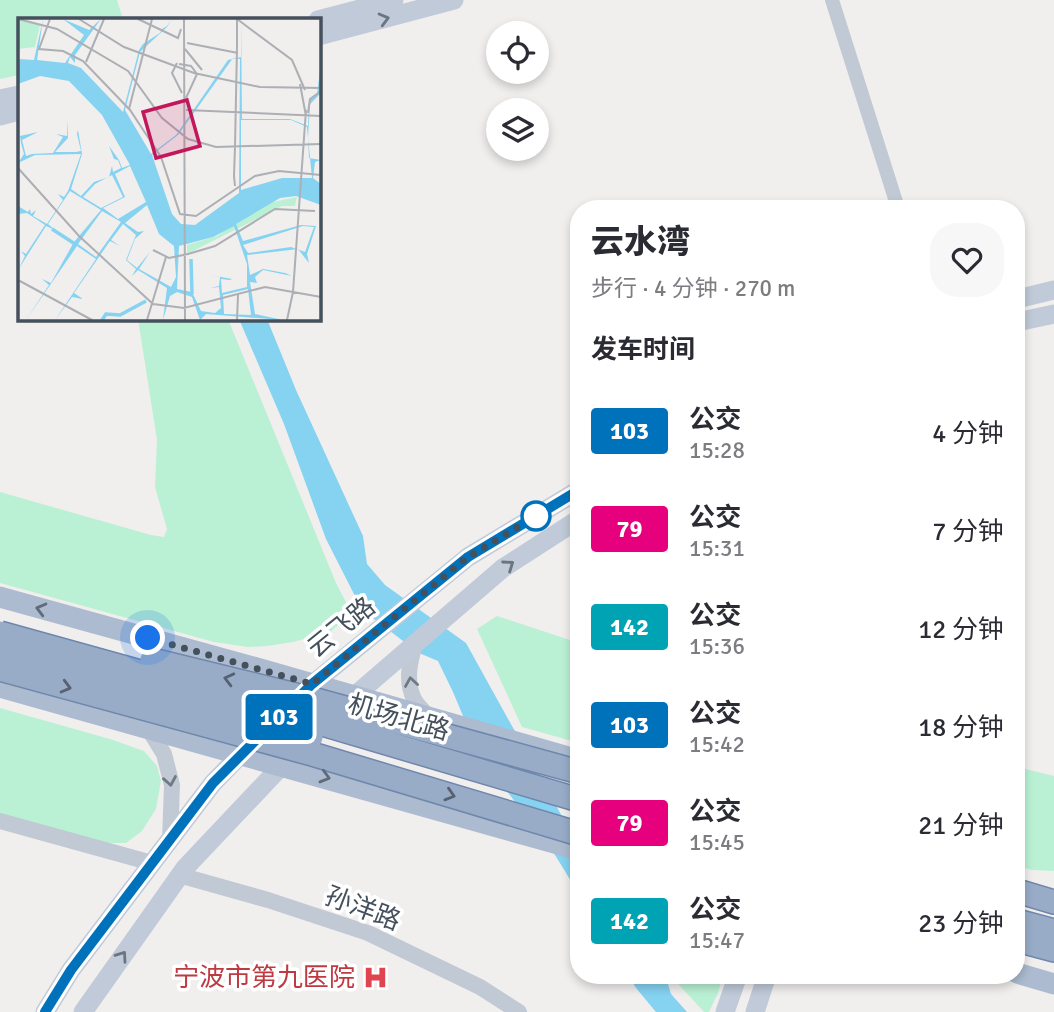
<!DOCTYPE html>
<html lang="zh">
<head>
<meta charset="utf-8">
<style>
  body { margin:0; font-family:Signika,"Noto Sans SC",sans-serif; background:#f7f7f7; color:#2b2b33; height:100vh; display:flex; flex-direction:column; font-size:26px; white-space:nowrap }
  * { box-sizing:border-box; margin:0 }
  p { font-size:23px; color:#7c7c81 }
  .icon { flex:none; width:38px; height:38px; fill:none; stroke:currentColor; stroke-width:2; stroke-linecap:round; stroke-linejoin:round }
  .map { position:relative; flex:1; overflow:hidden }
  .details { position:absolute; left:570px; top:200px; width:455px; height:784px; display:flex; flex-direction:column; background:#fff; border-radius:28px; box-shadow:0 4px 10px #0003 }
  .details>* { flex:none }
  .badge { padding:0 14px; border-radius:5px; font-size:24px; line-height:46px }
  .tools { position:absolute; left:486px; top:21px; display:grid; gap:14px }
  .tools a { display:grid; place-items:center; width:63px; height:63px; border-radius:50%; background:#fff; box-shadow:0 4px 10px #0003; font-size:35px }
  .you { position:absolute; width:35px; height:35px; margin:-18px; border:5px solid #fff; border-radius:50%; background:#1a73e8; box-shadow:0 0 0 10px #1a73e833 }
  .map>.badge { position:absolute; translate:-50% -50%; box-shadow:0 0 0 4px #fff }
  h2 { padding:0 21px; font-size:26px; line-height:63px }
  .round { display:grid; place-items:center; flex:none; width:74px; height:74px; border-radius:28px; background:#f7f7f7 }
  .overview { display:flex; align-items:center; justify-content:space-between; height:119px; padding:0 21px }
  h1 { font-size:33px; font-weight:800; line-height:52px }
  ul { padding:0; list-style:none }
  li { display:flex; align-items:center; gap:21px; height:98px; padding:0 21px }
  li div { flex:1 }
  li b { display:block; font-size:26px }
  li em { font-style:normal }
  li .badge { min-width:77px; font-weight:700; text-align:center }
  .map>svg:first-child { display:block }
</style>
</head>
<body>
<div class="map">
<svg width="1054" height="1012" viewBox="0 0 1054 1012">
  <rect width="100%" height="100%" fill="#f1eeee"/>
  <path fill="#baf1d4" d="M0,0H117L122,16L121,19H19V75L0,79Z
    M138,319H228L336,583L347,604L344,620L330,632L293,642L267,646L248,647L214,642L0,583V492L151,535L164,537L167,529L155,487L157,440Z
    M497,616L579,643V743L522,727L477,629Z
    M0,708L110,739L144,751L157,766L161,781L156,809L142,831L126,843H105L0,813Z
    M1017,767L1054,776V871L1032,870L1017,866Z
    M670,975H723L718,993L709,1012H704Z"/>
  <path fill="#85d2f1" d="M239,319H267L296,390L363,536L367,564L385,585L466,643L579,847V894L555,855L479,754L453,692L438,661L419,653L370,616L354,594L326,539L284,424Z
    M628,975H661L668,984L671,994L687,1012H656L636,988Z"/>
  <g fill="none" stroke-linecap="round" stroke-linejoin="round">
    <defs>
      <path id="trunk" d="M1017,891L1054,902
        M1017,921L1054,931
        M1017,940L1054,950"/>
    </defs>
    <use href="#trunk" stroke="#6f87ac" stroke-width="26"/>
    <path stroke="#c1c9d4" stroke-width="14" d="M832,0L898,208"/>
    <path stroke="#c1c9d4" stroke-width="16" d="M415,644C410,661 405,681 414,699C417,705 424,711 428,717
      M148,728L164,754L172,785L170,839
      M0,821L152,863
      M179,875L268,900L368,933L480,987L519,1012"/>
    <path stroke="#c0cad8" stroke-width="19" d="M318,20L394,0
      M318,36L454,0
      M0,99L19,95
      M0,116L19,111
      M1017,299L1054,290
      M1017,322L1054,314
      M304,691L468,557L579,490
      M344,705L503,568L579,519
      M45,1012L71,970L213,783L250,745
      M83,1012L185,868L290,757
      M725,1012L738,975
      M755,1012L767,975"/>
    <path stroke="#acbbcf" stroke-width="21" d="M0,597L246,665L579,760
      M0,687L579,850
      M1017,973L1054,984"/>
    <use href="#trunk" stroke="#98acc8" stroke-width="23"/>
    <defs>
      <path id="trunk-bridge" d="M0,633L245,701L579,800
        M0,652L311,737
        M152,660L320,701L579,772
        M0,669L312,754L579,834"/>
    </defs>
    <use href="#trunk-bridge" stroke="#6f87ac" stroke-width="26" stroke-linecap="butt"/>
    <use href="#trunk-bridge" stroke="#98acc8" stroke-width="23"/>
  </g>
  <defs><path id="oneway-chevron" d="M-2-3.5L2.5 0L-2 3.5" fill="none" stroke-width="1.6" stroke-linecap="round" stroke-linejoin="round" transform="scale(1.75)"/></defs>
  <g stroke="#6a7582">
    <use href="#oneway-chevron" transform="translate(384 19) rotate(-15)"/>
    <use href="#oneway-chevron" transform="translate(509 565) rotate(-35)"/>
    <use href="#oneway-chevron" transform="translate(122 956) rotate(-55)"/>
  </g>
  <g stroke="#5f6b7a">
    <use href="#oneway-chevron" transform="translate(41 609) rotate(-165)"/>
    <use href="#oneway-chevron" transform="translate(325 777) rotate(16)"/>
  </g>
  <g stroke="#566272">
    <use href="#oneway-chevron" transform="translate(229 679) rotate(-166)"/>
    <use href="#oneway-chevron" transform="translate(66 687) rotate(15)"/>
    <use href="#oneway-chevron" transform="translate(450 795) rotate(17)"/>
  </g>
  <g stroke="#707a87">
    <use href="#oneway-chevron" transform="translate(411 682) rotate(-99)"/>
    <use href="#oneway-chevron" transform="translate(170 781) rotate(80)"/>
  </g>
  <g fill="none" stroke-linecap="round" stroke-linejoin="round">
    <defs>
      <path id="line" d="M45,1012L71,970L213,783L312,684L468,557L579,490"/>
    </defs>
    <use href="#line" stroke="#fff" stroke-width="16"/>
    <use href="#line" stroke="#0072bc" stroke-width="10"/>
    <path stroke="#45505d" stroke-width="7" stroke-dasharray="0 12.6" d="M148,638L312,684L468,557L536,516"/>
  </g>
  <defs>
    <symbol id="hospital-bare" viewBox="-9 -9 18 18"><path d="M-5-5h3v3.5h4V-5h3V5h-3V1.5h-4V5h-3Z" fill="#e0444e" stroke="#fff" stroke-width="2.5" paint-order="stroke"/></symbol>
  </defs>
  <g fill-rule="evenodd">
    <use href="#hospital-bare" x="358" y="960" width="35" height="35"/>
  </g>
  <circle fill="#fff" stroke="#0072bc" stroke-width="3.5" cx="536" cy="516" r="14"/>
  <g text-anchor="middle" stroke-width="7" stroke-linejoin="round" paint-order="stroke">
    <g font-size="26" fill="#45505d" stroke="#fff">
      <text transform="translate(341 627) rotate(-39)" y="9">云飞路</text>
      <text transform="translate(399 717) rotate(16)" y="9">机场北路</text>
      <text transform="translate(363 908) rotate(21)" y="9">孙洋路</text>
    </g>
    <g font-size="26" fill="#be3a42" stroke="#fff" text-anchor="end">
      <text x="355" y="986">宁波市第九医院</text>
    </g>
  </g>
  <g transform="translate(18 18)">
    <rect width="303" height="303" fill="#f1eeee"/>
    <path d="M0,2L22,7L17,29L0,31ZM279,179L277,188H264L169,236V227L199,218L245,186Z" fill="#baf1d4"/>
    <path d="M25,1L19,42L47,45L66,17L45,1L71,12L83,1L57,37V45L52,39L50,45L63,50L105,94L121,32L125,26L142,15L144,11L149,8L154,1L149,9L122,34L107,92L133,136L158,117L210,42L223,39V1L224,101H272L290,108L291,84L293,81L299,76L303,45V75L292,86L290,120L291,140L303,142L297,144L295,160L303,166V187L278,178L262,180L218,206L225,223L283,207L298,208L289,236L291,245L280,231L229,237L232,257L245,251L267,255L274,258L245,252L237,259L239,265L232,264L237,296L265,302L188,296L182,302L174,279L159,274L152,278L145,302L149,270L120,252L114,258L118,251L108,242L118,217L105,206L93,222L102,228L92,223L56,275L65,281L54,279L37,302L78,241L59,228L8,302L31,267L24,261L33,265L56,224L83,192L52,173L30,206L37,212L28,208L0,252L7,238L3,233L8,236L27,207L9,195L0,196V188L10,194L12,191L13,196L18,192L15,198L29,206L45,182L40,176L46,179L50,173L63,136L17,137L0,145L6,136L3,125L2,118L20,114L4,122L8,138L14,136L35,135L45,119L38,116L49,118V102L50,120L37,134H58L63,133L59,116L60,112L64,136L53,171L63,178L76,164L91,159L94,148L95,154L103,150L100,142L96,141L91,128L101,142L104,150L112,147L84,97L51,63L22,58L0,66V41L16,42ZM215,40L222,41L221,175L177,207L163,206L154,196L134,137L160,117ZM223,102H273L289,109L294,160H264L223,172ZM112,148L128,184L100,201L85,190L107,179L97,156ZM94,157L105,179L83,190L65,179L77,166ZM129,187L141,216L156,228L158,259L153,269L121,251L132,234L119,250L109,242L117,221L126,213L120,214L107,205ZM84,193L103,204L78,239L60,226ZM216,208L229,246V269L204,275L203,261L212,262L214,261L192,257L202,259L201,268L192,270L201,269L203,290L197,295L183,293L174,274L159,271L161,228L195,219ZM285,208L296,209L287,234L273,229L230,235L225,227ZM230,271L233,297L206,296L205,277Z" fill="#85d2f1" fill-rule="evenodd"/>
    <path fill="none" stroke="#85d2f1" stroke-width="3.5" d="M34,211L57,226M173,241L174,276M84,302L88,296L102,297L128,283"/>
    <path fill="none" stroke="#acafb4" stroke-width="2" d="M0,1L39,11L110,53L144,100L170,121L198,129L303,126M32,1L21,31L45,33L65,43L112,92L143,139L162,196L178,198L237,158L261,153L303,157M61,1L106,29L176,55L242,69L303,70M120,1L160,20L163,11M166,1L167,302M169,25L220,35M167,31L184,52M68,44L86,1M159,45L154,55L164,75M161,46L173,48L179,56L168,80M282,66L288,98M111,91L134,1M168,92L303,98M290,95L292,81L303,73M0,150L61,218L135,286L166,290L247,269L303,279M217,168L216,158L217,129L219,28V1L274,42L287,72M135,232L151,240L170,236L197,228L257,191L297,193M0,262L74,302M129,302L148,239M219,302L220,277M269,302L275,274L288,92"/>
    <path fill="#c2185b" fill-opacity="0.15" stroke="#c2185b" stroke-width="3.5" d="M169,82L182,128L138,140L125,94Z"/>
    <rect width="303" height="303" fill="none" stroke="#45505d" stroke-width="3.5"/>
  </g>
</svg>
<div class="tools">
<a><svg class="icon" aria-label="locate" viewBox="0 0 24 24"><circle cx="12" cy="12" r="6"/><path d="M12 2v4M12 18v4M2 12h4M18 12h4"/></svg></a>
<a><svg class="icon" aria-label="layers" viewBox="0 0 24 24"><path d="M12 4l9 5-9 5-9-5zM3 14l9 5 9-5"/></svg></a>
</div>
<div class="you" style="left:148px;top:638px"></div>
<b class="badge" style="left:279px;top:717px;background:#0072bc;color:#fff">103</b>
<section class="details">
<div class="overview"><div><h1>云水湾</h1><p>步行 · 4 分钟 · 270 m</p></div><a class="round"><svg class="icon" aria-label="heart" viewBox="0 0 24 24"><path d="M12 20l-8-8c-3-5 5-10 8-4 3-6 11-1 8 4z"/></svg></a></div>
<h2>发车时间</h2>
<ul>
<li><span class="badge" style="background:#0072bc;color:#fff">103</span><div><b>公交</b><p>15:28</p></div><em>4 分钟</em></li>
<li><span class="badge" style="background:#e6007e;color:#fff">79</span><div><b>公交</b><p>15:31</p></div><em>7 分钟</em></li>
<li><span class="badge" style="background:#00a3b4;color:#fff">142</span><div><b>公交</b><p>15:36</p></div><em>12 分钟</em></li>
<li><span class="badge" style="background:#0072bc;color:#fff">103</span><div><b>公交</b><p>15:42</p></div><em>18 分钟</em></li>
<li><span class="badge" style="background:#e6007e;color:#fff">79</span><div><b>公交</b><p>15:45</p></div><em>21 分钟</em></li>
<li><span class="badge" style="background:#00a3b4;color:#fff">142</span><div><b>公交</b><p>15:47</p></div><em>23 分钟</em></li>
</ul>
</section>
</div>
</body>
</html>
